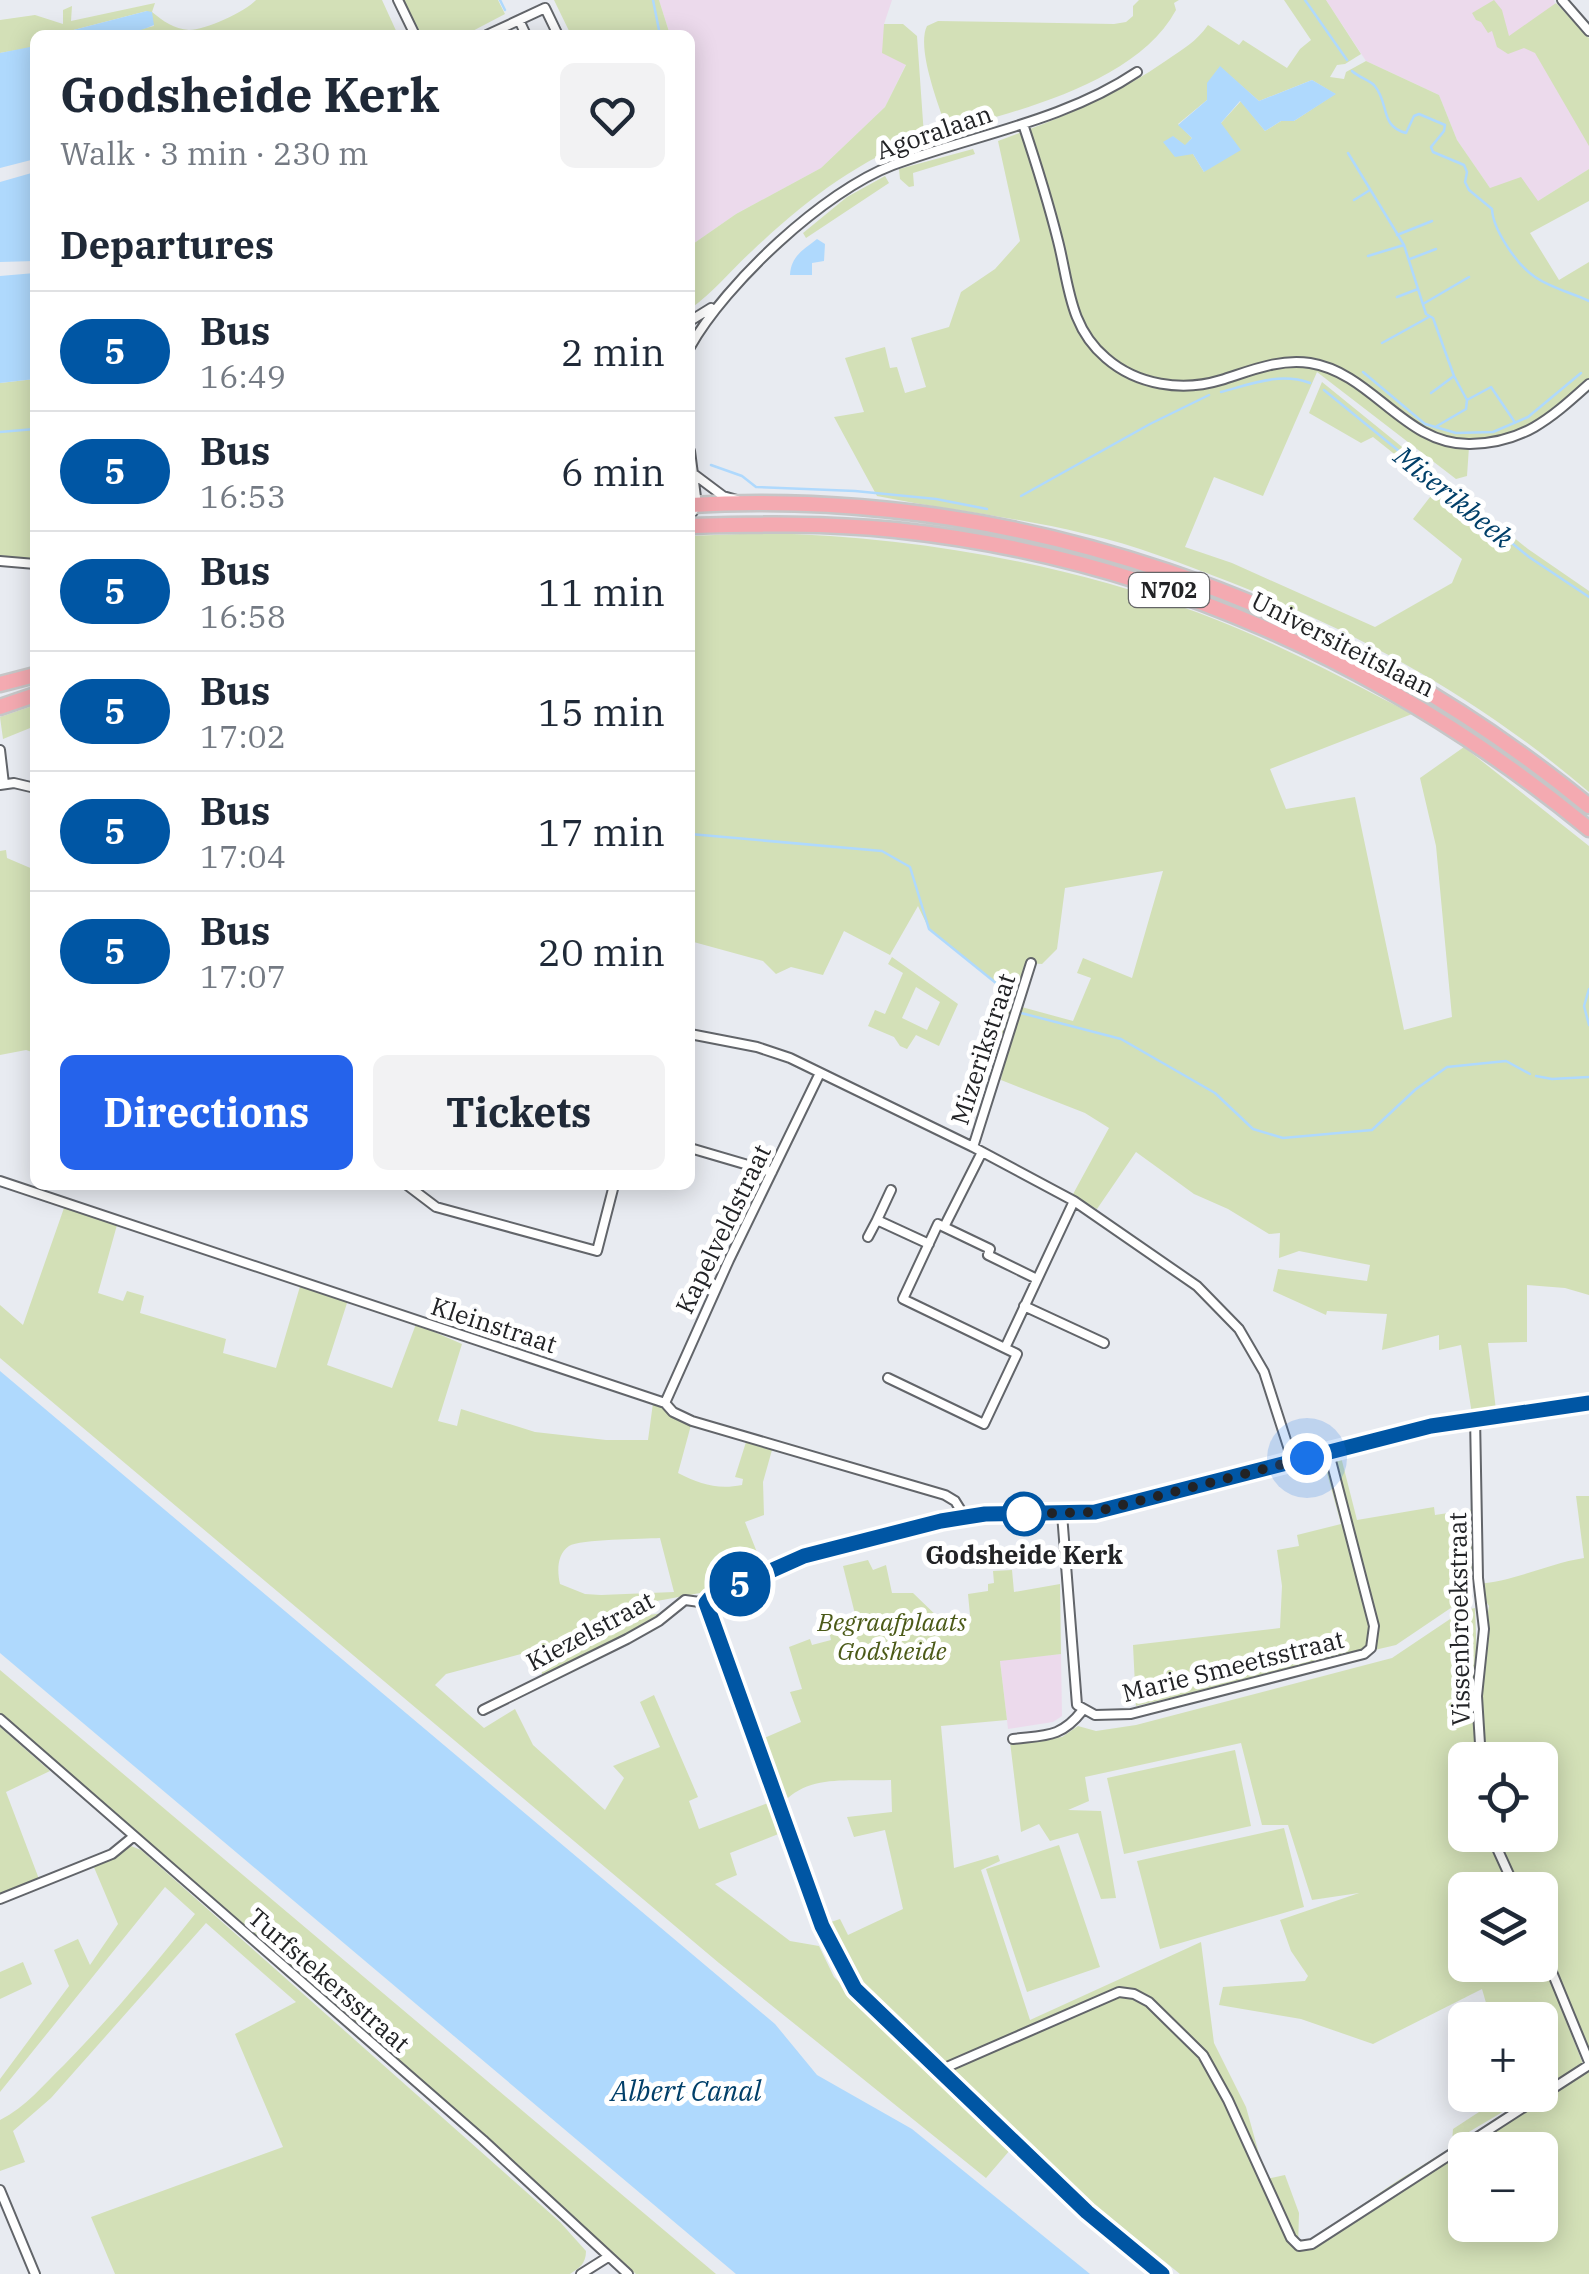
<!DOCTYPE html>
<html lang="en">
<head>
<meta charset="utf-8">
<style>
  body { margin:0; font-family:"IBM Plex Serif",serif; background:#f2f2f3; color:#1f2937; height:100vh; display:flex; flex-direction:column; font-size:38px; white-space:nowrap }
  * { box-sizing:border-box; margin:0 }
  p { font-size:32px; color:#747a83 }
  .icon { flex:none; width:55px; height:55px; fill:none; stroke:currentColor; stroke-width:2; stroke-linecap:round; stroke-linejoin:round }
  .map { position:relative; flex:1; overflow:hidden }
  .details { position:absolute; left:30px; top:30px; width:665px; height:1160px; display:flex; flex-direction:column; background:#fff; border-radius:15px; box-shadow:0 5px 25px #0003 }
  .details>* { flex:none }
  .badge { padding:0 20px; border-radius:32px; font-size:35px; line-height:65px }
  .tools { position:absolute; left:1448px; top:1742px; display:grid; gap:20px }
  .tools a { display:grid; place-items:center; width:110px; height:110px; border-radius:15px; background:#fff; box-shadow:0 5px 25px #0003; font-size:50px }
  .you { position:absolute; width:50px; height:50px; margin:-25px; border:8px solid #fff; border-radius:50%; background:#1a73e8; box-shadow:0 0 0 15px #1a73e833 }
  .map>.badge { position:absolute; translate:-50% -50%; box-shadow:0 0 0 5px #fff }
  h2 { padding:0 30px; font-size:38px; line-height:90px }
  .round { display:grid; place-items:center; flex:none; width:105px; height:105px; border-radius:15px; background:#f2f2f3 }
  .summary { display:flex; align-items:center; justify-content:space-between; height:170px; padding:0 30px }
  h1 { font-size:48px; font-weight:700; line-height:75px }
  .primary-button { display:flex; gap:20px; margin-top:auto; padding:20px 30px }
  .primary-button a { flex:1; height:115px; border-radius:15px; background:#2563eb; color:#fff; font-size:40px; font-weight:700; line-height:115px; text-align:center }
  .primary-button a+a { background:#f2f2f3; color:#1f2937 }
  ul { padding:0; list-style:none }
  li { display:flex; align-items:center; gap:30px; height:120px; padding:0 30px; border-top:2px solid #e0e1e3 }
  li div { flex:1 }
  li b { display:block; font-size:38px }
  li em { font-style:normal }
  li .badge { min-width:110px; font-weight:700; text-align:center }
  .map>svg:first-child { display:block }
</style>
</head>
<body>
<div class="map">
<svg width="1589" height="2274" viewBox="0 0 1589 2274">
  <rect width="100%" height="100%" fill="#e8ebf1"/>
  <path fill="#ecdaec" d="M659,0H892L884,24L906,64L885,107L821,168L736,214L690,246V35H670Z
    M1326,0H1554L1589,127V169L1538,201L1490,188L1457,140L1439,95L1366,61Z
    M1061,1654L1062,1716L1053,1722L1008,1729L1000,1660Z"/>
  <path fill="#d3e0b7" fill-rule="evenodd" d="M256,0H382L398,35H116L154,26L147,11L54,35H35V58L29,48L0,53V20L35,15L63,24V10L72,6L71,21L155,3L152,12C163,21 174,29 189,30C205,30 245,12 256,0Z
    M403,0H498L505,14L465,35H420Z
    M554,0H659L670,35H571Z
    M1139,0H1179L1174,3L1176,10C1137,82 1020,111 947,130C939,106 916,48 927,26L938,21L1114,24L1126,22L1133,16V6Z
    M1284,0H1326L1361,54L1345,64L1337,65L1330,77L1344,79L1346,72L1366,61L1439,95L1457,140L1490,188L1521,177L1538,201L1589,169V201L1530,233L1559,280L1589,262V380L1546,418L1525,431L1469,447L1467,476L1456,479L1317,372L1263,496L1214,477L1185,547L1232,563L1375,627L1452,583L1462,559L1413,519L1437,488L1373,437L1361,443L1309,413L1322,382L1528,549L1589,591V792C1477,697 1366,636 1230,582C1183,564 1135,545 1086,534C1017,517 946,510 877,496L834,417L864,412L845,358L885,347L890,368L897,367L905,393L926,387L911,338L949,327L961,292L995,269L1020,241L998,141C1058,119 1114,97 1167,60C1183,49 1196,42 1208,25L1239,45L1243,40L1287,68L1300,49L1311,40ZM1220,67L1259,101L1312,80L1335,94L1294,121H1281L1265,131L1241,101L1221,123L1204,172L1193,154L1173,136L1185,146L1192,138L1178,124L1207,100L1208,83Z
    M1494,0L1502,10L1509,36L1556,3L1589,38V146L1535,53L1524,48L1508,54L1497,47L1492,31L1488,33L1481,22L1476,20L1472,13Z
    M884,24H903L917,36L924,136C856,161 804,202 752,251C731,270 713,293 690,309V246L736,214L821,168L885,107L906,65L882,53Z
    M973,149L975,154L913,173L914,186L909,187L900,179L899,169Z
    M885,176L889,183L806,238L803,233L847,197Z
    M35,379V561L0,555V383Z
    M767,533C914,537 1061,562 1199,613C1273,641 1343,678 1412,714L1270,769L1286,809L1355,797L1404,1030L1452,1017L1436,846L1420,778L1464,747L1589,846V1295L1565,1288L1527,1285V1342L1488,1343L1496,1410L1472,1414L1461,1345L1439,1350V1335L1382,1350L1387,1314L1327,1311L1326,1315L1273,1291L1278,1269L1367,1281L1370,1265L1299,1251L1279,1258L1280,1233L1269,1234L1228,1209L1194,1194L1136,1152L1097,1209L1072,1196L1109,1128L1085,1113L1001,1080L1002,1073L993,1071L1005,1035L999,1034L1010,995L929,929L918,906L890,955L844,931L823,975L791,967L776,974L763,961L690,941V536ZM1163,871L1132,978L1083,958L1077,973L1091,978L1073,1021L1018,1006L1028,963L1042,964L1057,949L1065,888Z
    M35,705V726L3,739L0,717Z
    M6,850L7,858L35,870V1053L26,1050L0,1055V851Z
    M892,957L958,1004L939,1046L916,1035L907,1049L900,1046L894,1037L868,1026L875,1010L885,1014L903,973L888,964ZM916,987L940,1002L927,1030L902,1018Z
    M64,1208L117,1225L98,1293L123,1301L127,1291L144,1296L140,1313L226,1339L223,1353L276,1368L301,1283L348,1300L327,1365L392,1388L416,1324L462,1344L438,1421L457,1426L461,1409L535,1432L606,1440H648L653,1403L691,1425L678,1473C700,1484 717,1490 742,1485L743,1479L735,1477L746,1442L772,1450L763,1482L764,1515L745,1522L762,1565L700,1593L614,1609L623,1627L649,1615L663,1613L612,1644L543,1676L532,1651L446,1674L435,1685L484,1728L515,1709L533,1745L605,1810L624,1778L613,1766L660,1747L640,1702L654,1695L698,1797L689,1801L699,1829L768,1803L781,1833L730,1853L737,1875L715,1884L790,1941L819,1946L834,1977L1010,2150L986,2178L719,1963L0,1358V1305L23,1325ZM660,1538L674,1592L601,1595L585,1594L560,1584C557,1571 557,1554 569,1546C580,1539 643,1539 660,1538Z
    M1340,1453L1357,1520L1434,1507L1435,1515L1475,1509L1470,1595L1396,1645L1136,1706L1133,1645L1280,1628L1282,1586L1277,1550L1299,1546L1297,1535L1341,1524L1323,1459Z
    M1576,1496H1589V2057L1540,1937V1890H1519L1515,1880H1500L1505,1890H1465V1965H1540V1955L1583,2064L1540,2089V2020H1491L1482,1989L1373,2044L1301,2019L1219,2005L1223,1987L1305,1981L1308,1976L1291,1951L1280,1920L1359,1893L1312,1900L1288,1825H1262L1241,1743L1085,1777L1089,1801L1068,1810L1101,1811L1116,1898L1101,1899L1078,1833L1050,1841L1039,1824L1021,1832L1010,1742L1062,1737L1078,1726L1096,1731L1136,1725L1392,1658L1462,1611L1475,1608L1480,1743L1472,1744L1475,1760H1465V1835H1540V1760H1485L1481,1652L1489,1606L1475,1584C1514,1582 1546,1564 1584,1558Z
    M868,1560L873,1570L886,1565L892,1593H913L943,1622L970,1615L968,1594L988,1591V1584L994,1583L993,1571L1012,1570L1014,1592L1060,1584L1061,1654L1000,1661L1007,1720L941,1726L954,1868L998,1855L1000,1861L981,1870L1030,2020L1201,1942L1214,2043L1246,2107L1266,2179L1285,2175L1299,2213L1298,2249L1397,2181L1587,2064L1589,2059V2274H1180L1085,2197L858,1983L843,1962L828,1923L840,1919L848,1935L903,1909L885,1830L854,1837L847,1817L892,1812L891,1780C854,1782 810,1773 784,1802L760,1740L801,1722L790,1692L802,1689L789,1647L810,1639L812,1645L831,1640L827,1622L855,1614L843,1566ZM1465,2150H1540V2225H1465Z
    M0,1670L716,2274H636L602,2246L0,1713Z
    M0,1727L50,1771L6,1792L39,1879L0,1895Z
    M1235,1750L1251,1826L1124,1854L1107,1778Z
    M1284,1828L1304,1907L1160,1949L1137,1861Z
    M1059,1845L1100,1967L1027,1992L986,1869Z
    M131,1846L141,1850L560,2222L586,2251C586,2264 579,2268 570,2274H115L91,2217L283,2147L235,2034L296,2002L206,1923L51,2098L13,2131L25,2162L0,2171V2120C26,2107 43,2085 64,2065C111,2017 153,1967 195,1914L165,1887L0,2092V2079L69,1986L54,1950L78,1939L90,1965L118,1924L93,1865Z
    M23,1962L32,1984L0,1999V1972Z
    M1505,2095H1531L1452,2142L1453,2129Z"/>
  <path fill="#afd9fd" d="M147,11L152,12L154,25C124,39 87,35 54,35Z
    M30,47L35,58V159L0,168V53Z
    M1220,66L1259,101L1312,80L1336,94L1294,121H1281L1265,131L1240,101L1221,123L1241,150L1204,172L1193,154L1175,157L1163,142L1173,136L1185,145L1192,138L1178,125L1207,100V83Z
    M35,172V261L0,262V182Z
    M817,239L825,244L824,261L812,263V275H790C791,256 803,250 817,239Z
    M35,273V379L0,383V276Z
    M0,1371L775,2024L817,2075L912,2129L1090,2274H736L0,1653Z"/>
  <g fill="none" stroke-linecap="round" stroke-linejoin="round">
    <path stroke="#afd9fd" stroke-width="2.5" d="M500,0L505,10
      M653,0L660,35
      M1305,0L1347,60
      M1352,71C1358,77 1369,80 1374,85C1390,103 1379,126 1406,133L1414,116L1419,114L1445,125L1444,131L1431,147L1433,152L1464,165L1467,172L1465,182L1469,190L1492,209C1493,230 1517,265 1535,277C1551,288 1572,293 1589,301
      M1348,153L1404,245L1426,314L1433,318L1454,376L1467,400
      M1354,200L1370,190
      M1397,235L1432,221
      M1368,256L1404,245
      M1410,259L1436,249
      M1397,297L1418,289
      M1423,304L1469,277
      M1382,343L1429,317
      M1363,372L1425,424L1456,433L1493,432L1528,417L1581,373
      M1324,390L1529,557L1589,597
      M1221,392C1251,384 1280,372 1310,383
      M1431,393L1454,376
      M1437,426L1466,409L1467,400L1491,387L1514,421
      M0,432L35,429
      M711,465L742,476L756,487L855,491L936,499L987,509
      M1021,496L1150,424L1209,395
      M690,834L882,851L910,867L929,929L1012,996
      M1589,989L1584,1006L1589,1025
      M1021,1013L1121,1039L1215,1093L1253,1129L1283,1138L1372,1130L1416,1089L1447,1067L1506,1061L1530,1074
      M1536,1076L1552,1079L1589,1077"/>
    <defs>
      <path id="street" d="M398,0L415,35
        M1562,0L1589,31
        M519,20L526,35
        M487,35L545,8L558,35
        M1023,124C1036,163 1048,201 1058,241C1069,284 1069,327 1106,358C1137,385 1182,392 1221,380C1250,371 1280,358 1310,363C1373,373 1404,445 1470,444C1524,443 1551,418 1589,384
        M690,321L711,308
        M690,347C726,283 824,191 893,165C974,135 1064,121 1137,72
        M690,451L697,505L690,516
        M695,475L723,496L737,500
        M0,561L35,564
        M0,750L4,784
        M0,785L14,783L35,788
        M690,1034L757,1047L790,1058L973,1147L1074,1201L1197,1286L1239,1329L1264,1372L1293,1462
        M973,1147L1031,963
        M690,1148L772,1172
        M0,1181L665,1403L673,1412L692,1421L945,1495L955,1501L965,1517
        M407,1185L436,1207L597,1251L614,1185
        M891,1190L877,1220L929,1244
        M944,1227L990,1249L988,1255L1037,1279
        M868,1237L877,1220
        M1024,1306L1104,1343
        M1005,1348L1074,1201
        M888,1378L984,1424L1017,1354L903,1299L938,1224L944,1227L982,1152
        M665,1403L729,1260L820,1073
        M1475,1417L1478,1578L1484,1629L1477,1696L1481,1760
        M1062,1514L1077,1705L1095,1715L1131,1714L1364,1654L1371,1648L1374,1626L1329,1453
        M707,1603L822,1926L837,1961L855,1989L1087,2212L1162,2274
        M483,1710L627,1639L659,1621L685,1600L707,1603L710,1598L804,1556L941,1521L985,1514L1095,1512L1431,1426L1589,1403
        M0,1719L483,2140L628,2274
        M1013,1739C1045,1735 1061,1738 1082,1711
        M1491,1835L1516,1890
        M0,1899L112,1854L134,1836
        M1540,1943L1589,2062
        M940,2070L1119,1992L1134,1994L1149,2002L1203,2055L1228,2100L1291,2238L1299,2246L1312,2244L1589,2065
        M0,2190L35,2274
        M581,2274L608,2257"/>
      <path id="highway" d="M690,505C1017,487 1337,600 1589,806
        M690,526C758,524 827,523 895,530C1153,557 1390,665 1589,829
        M0,684L35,675
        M0,707L35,695"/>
    </defs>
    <use href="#street" stroke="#62656a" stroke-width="12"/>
    <use href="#highway" stroke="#c6c6c7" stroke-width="19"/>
    <use href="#street" stroke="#fff" stroke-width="8"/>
    <use href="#highway" stroke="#f4aab1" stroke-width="14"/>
  </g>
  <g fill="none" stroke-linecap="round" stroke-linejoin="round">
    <defs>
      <path id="line" d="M1162,2274L1087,2212L855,1989L822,1926L706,1603L710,1598L804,1556L941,1521L985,1514L1095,1512L1431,1426L1589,1403"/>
    </defs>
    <use href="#line" stroke="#fff" stroke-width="22"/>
    <use href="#line" stroke="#0056a4" stroke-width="15"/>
    <path stroke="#222326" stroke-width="10" stroke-dasharray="0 18" d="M1024,1514H1020L1095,1512L1307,1458"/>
  </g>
  <circle fill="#fff" stroke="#0056a4" stroke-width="5" cx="1024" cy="1514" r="20"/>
  <g text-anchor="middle" stroke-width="10" stroke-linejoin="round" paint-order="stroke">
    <rect fill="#fff" stroke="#646567" stroke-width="2.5" x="1129" y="573" width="80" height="34" rx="8"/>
    <g font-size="22" font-weight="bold" fill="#222326">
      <text x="1169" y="598">N702</text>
    </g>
    <g font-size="25" fill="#222326" stroke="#fff">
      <text transform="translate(934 132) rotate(-19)" y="9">Agoralaan</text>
      <text transform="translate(1343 644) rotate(27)" y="9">Universiteitslaan</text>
      <text transform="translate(983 1049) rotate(-72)" y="9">Mizerikstraat</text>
      <text transform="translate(723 1229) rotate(-64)" y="9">Kapelveldstraat</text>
      <text transform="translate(494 1325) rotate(18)" y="9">Kleinstraat</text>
      <text transform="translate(1459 1619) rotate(-91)" y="9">Vissenbroekstraat</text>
      <text transform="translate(590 1631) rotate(-28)" y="9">Kiezelstraat</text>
      <text transform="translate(1233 1666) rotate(-14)" y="9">Marie Smeetsstraat</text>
      <text transform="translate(329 1980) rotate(41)" y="9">Turfstekersstraat</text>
    </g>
    <g font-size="25" font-weight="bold" fill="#222326" stroke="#fff">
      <text x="1024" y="1564">Godsheide Kerk</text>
    </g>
    <g font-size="25" font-style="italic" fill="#4b5a18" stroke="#fff">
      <text x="892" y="1631">Begraafplaats<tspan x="892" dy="29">Godsheide</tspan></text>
    </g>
    <g font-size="28" font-style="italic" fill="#003f69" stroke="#fff">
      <text transform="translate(1454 497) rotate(39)" y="10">Miserikbeek</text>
      <text x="686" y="2101">Albert Canal</text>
    </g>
  </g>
</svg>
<div class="tools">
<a><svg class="icon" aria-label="locate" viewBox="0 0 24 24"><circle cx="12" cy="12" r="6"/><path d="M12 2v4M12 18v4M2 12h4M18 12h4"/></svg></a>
<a><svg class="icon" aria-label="layers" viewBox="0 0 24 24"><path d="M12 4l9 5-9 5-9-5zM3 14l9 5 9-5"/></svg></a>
<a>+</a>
<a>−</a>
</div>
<div class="you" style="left:1307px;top:1458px"></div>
<b class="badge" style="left:740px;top:1584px;background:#0056a4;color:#fff">5</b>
<section class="details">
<div class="summary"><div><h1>Godsheide Kerk</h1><p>Walk · 3 min · 230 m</p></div><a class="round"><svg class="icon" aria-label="heart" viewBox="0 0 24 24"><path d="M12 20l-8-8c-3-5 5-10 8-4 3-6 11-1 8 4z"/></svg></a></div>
<h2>Departures</h2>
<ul>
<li><span class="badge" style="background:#0056a4;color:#fff">5</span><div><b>Bus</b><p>16:49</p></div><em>2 min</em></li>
<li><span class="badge" style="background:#0056a4;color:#fff">5</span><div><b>Bus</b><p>16:53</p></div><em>6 min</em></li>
<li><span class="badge" style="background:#0056a4;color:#fff">5</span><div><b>Bus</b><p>16:58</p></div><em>11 min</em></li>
<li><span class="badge" style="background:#0056a4;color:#fff">5</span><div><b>Bus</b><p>17:02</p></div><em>15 min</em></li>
<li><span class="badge" style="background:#0056a4;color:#fff">5</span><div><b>Bus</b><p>17:04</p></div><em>17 min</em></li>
<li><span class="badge" style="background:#0056a4;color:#fff">5</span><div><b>Bus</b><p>17:07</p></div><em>20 min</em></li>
</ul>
<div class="primary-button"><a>Directions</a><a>Tickets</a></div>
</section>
</div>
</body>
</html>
